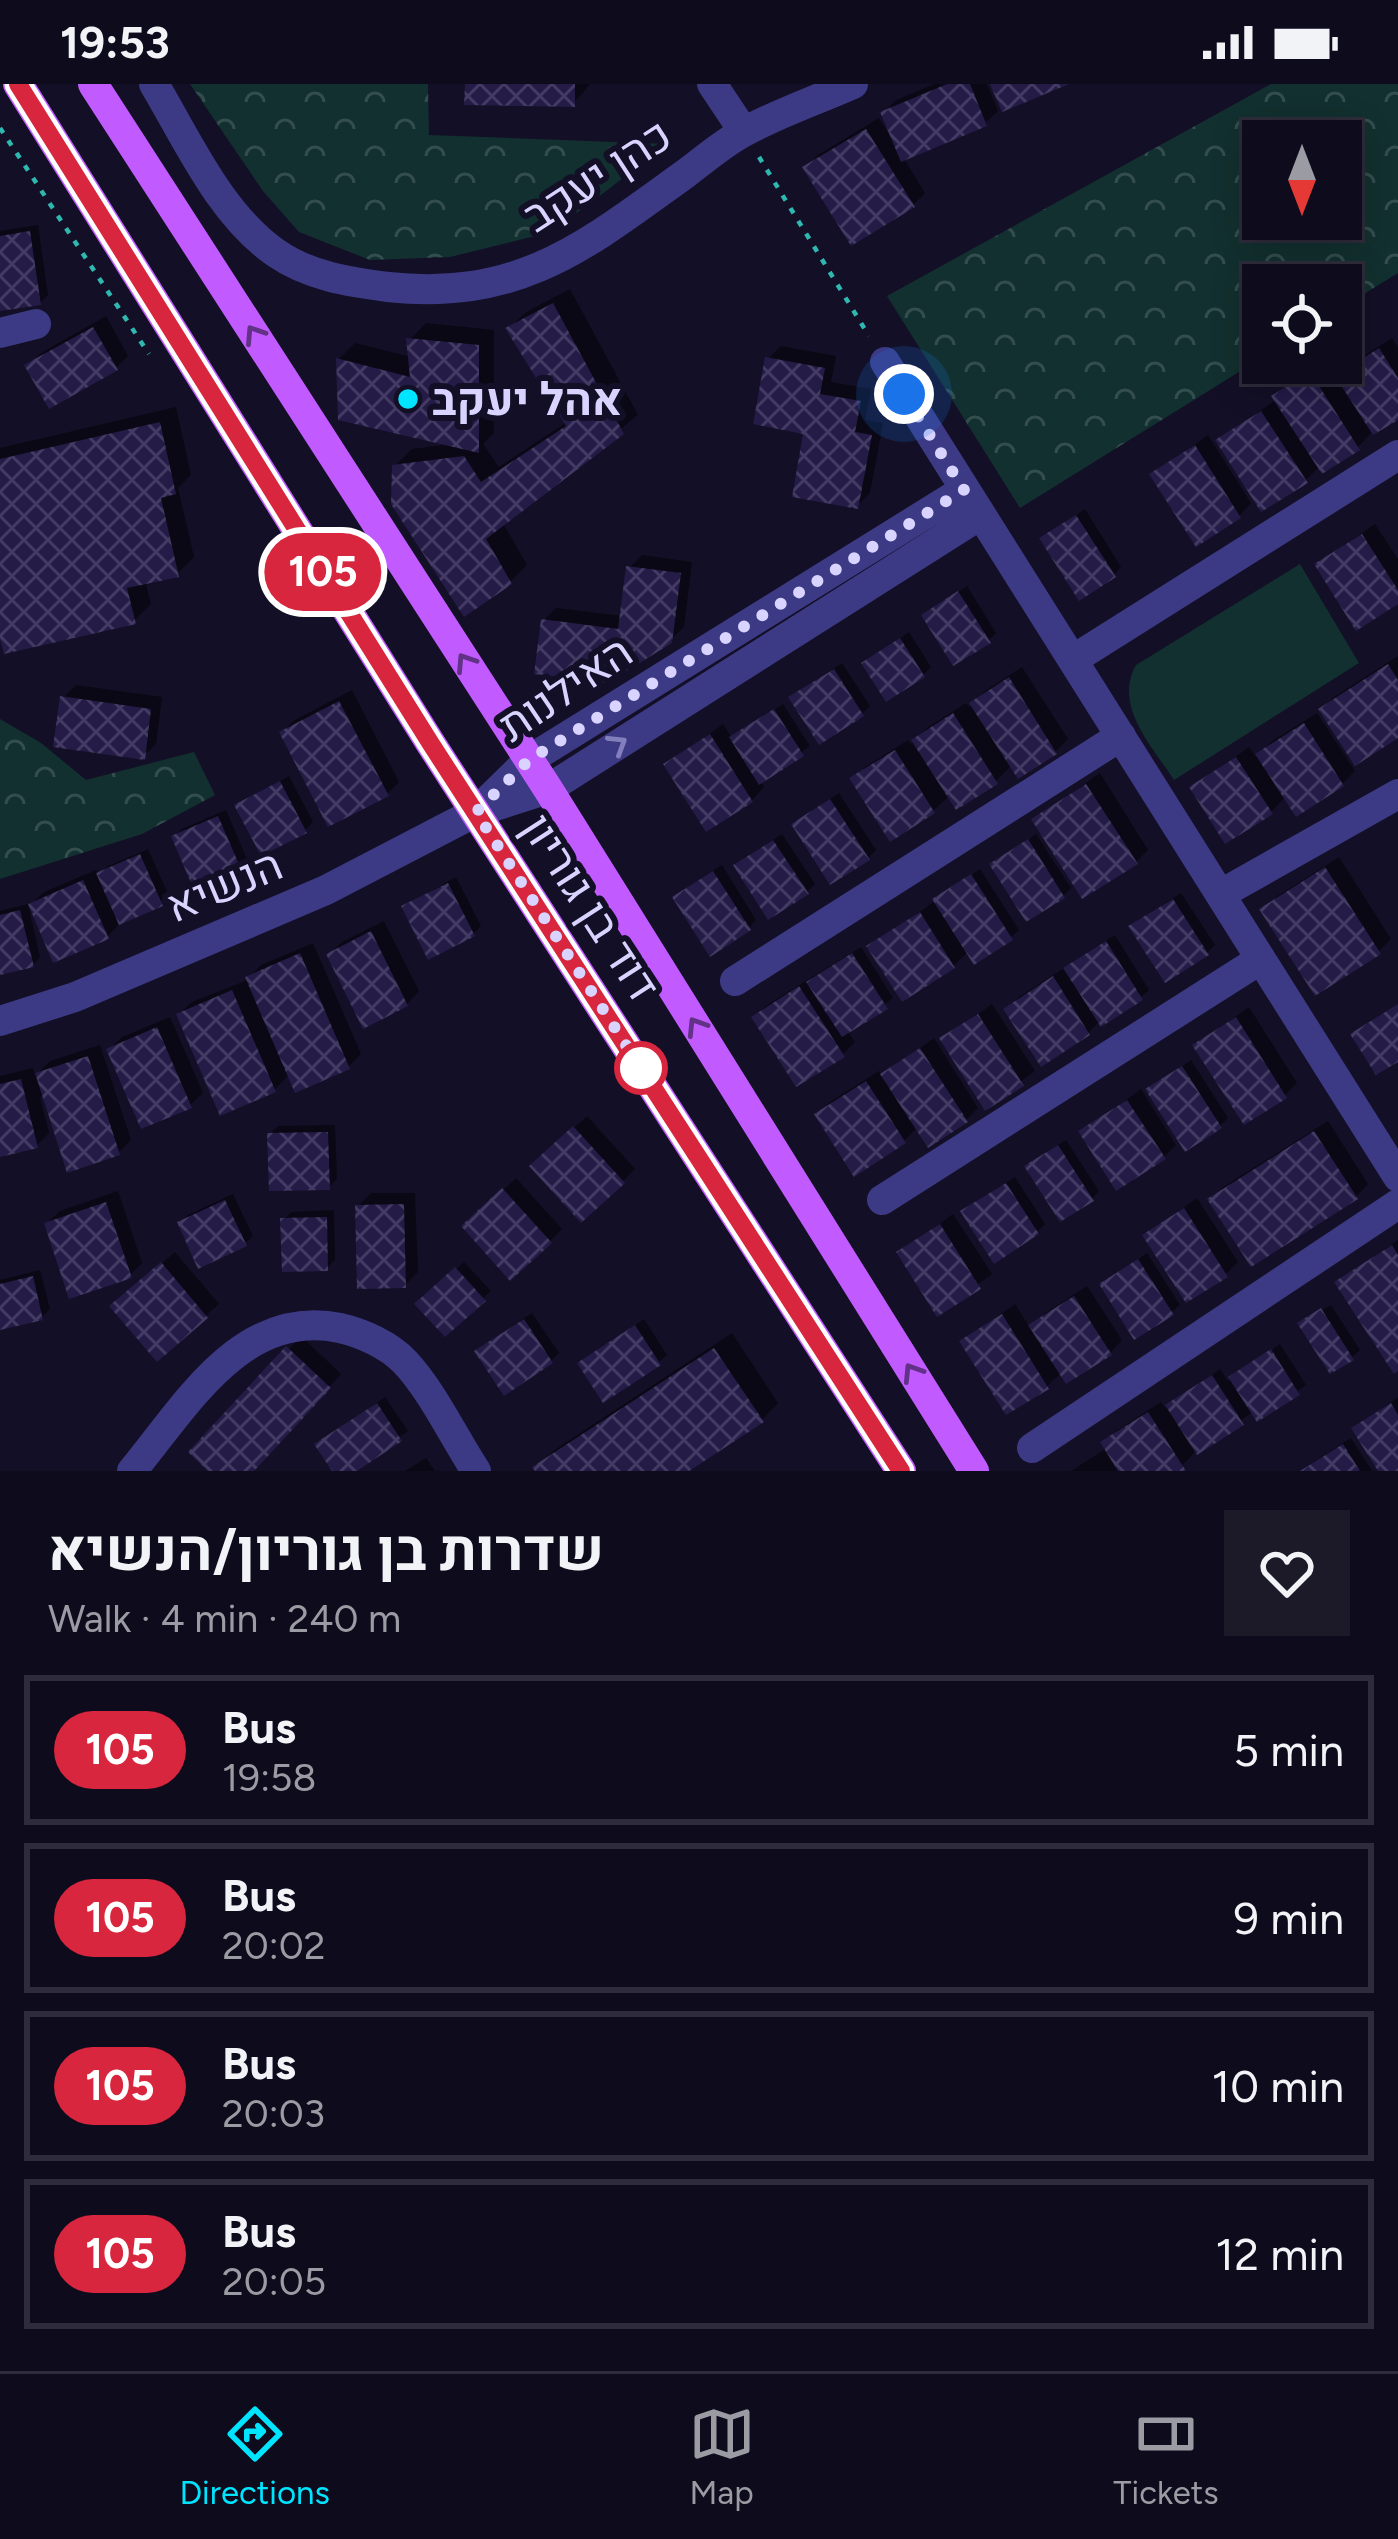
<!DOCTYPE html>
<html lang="en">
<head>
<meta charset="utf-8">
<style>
  body { margin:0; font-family:Figtree,Heebo,sans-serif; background:#1c1929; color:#f1f3f6; height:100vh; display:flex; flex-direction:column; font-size:45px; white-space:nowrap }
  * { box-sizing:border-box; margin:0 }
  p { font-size:39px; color:#9b9ba3 }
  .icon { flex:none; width:66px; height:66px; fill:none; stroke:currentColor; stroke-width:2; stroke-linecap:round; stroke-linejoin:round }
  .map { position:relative; height:1387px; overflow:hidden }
  .drawer { display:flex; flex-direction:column; background:#0e0b1c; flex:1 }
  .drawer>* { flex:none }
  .badge { padding:0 24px; border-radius:39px; font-size:42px; line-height:78px }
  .needle { width:78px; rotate:180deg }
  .buttons { position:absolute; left:1242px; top:36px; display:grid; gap:24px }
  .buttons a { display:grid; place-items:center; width:120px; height:120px; border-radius:0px; background:#0e0b1c; box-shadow:0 6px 30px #0003,0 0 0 3px #2e2b3b; font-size:60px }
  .you { position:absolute; width:60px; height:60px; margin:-30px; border:9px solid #fff; border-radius:50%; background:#1a73e8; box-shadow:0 0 0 18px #1a73e833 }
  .map>.badge { position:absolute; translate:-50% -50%; box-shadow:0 0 0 6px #fff }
  .round { display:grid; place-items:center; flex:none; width:126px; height:126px; border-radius:0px; background:#1c1929 }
  .head { display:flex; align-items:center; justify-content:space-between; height:204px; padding:0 48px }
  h1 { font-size:57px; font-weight:700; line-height:90px }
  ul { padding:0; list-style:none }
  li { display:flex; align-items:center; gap:36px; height:150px; margin:0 24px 18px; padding:0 24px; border:6px solid #2e2b3b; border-radius:0px }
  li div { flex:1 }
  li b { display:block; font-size:45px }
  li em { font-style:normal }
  li .badge { min-width:132px; font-weight:700; text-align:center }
  .status { display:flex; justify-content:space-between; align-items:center; height:84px; padding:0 60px; background:#0e0b1c; direction:ltr }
  .status svg { height:33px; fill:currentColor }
  .menu { display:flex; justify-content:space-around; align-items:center; height:168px; border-top:3px solid #2e2b3b; background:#0e0b1c; font-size:33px; color:#9b9ba3 }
  .menu a { display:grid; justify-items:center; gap:6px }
  .menu .on { color:#00e5ff }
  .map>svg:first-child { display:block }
</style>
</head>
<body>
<div class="status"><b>19:53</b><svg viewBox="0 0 49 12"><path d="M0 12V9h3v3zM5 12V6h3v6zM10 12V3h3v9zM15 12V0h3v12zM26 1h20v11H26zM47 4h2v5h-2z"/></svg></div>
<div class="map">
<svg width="1398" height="1387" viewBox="0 0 1398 1387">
  <defs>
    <pattern id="forest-crowns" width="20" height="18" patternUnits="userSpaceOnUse" patternTransform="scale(3)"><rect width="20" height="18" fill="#12302f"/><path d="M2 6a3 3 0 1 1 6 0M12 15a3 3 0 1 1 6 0" fill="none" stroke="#344d4e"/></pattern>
    <pattern id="building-cross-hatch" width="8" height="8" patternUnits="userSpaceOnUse" patternTransform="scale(3)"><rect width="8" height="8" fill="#241b47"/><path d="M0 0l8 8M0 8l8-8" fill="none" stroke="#433b63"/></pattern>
  </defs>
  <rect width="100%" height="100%" fill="#130f26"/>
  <path fill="#12302f" d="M1300,480L1359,579L1174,696C1152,662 1113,622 1136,581Z"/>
  <path fill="url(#forest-crowns)" fill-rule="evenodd" d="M190,0H428L429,51L667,60L584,124L543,150L450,173L370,176L299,148L263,107Z
    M1271,0H1398V189L1341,224V201H1263V273L1020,424L887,212ZM1341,57V135H1263V57Z
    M0,635L41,659L86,696L194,668L215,711L142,750L0,795Z"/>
  <path fill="#0007" d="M468,0H590L573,20Z
    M935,0H987L998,27L985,39L903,73L925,109L913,121L806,84L818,71L879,34L888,48L891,47L883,29L896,16Z
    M38,141L48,211L40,219L0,224V147Z
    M570,205L638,331L503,439L527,481L510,498L395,382L412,365L451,360L339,275L355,259L411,273L410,256L426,239L494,246V349L483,360L499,383L567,338L509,244L526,228Z
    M106,232L128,272L116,284L28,282L41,269Z
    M1392,254L1398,263V332L1370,350L1358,363L1323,386L1320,382L1306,396L1219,356L1277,315L1288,301L1322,279L1335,296L1351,280Z
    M781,262L836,272L831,298L871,305L865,336L883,339L870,409L857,422L807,347L768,275Z
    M176,323L191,391L178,404L194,473L177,490L145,497L151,520L134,537L0,548V364Z
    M1208,351L1251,419L1239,432L1153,391Z
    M1085,425L1121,483L1114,491L1042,455Z
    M1375,440L1398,475V517L1317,481Z
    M642,471L692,478L684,543L670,556L544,536L556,524L623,532L629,484Z
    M967,502L996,549L989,556L925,531Z
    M909,548L931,583L923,591L865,579Z
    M1398,572V651L1322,625L1334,613Z
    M842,579L870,622L862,630L800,606Z
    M1022,583L1068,655L1055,668L1019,691L1012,681L996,697L950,711L933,727L853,695L865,683L908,656L911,660L927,644L966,619L969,623L985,607Z
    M76,601L162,613L156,660L143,672L63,614Z
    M352,606L399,698L387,710L282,648L295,636Z
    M783,620L810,662L760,697L764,703L752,716L707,744L667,681L723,640L732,654Z
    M1317,629L1355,687L1342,700L1286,712L1271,728L1193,704L1249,663L1256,673L1271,658Z
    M1100,689L1148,766L1136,778L1035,735Z
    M289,692L313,738L305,746L238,721Z
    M839,709L876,766L868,774L795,740Z
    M226,726L247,775L239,783L174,753L182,745Z
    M782,750L815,800L807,808L744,774Z
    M1036,750L1071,804L1063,812L993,780Z
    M148,765L169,812L119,840L107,853L30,821L44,808L96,786L99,791L108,782Z
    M1339,773L1391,855L1379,867L1263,825L1276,813Z
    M722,781L756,836L749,844L683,806Z
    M980,785L1019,846L1011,853L975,877L969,867L953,882L870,863Z
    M456,793L481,842L473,850L405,822Z
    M1181,809L1215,861L1207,869L1140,835Z
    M28,820L40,873L33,881L0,888V827Z
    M384,837L419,907L407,920L329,870L342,858Z
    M1115,851L1149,906L1141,913L1100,937L1088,949L1007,925L1019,913Z
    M313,859L361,970L348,983L290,990L274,1006L179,930L192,918L245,897L261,881Z
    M861,863L893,914L847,946L855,958L843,970L754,933L767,921Z
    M992,920L1035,987L986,1023L943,955Z
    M1249,923L1297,999L1285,1011L1196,961Z
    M170,933L203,1009L190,1021L110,965L122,953Z
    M934,954L978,1024L966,1036L918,1043L904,1057L817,1031L830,1018L879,987L882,992Z
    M100,961L131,1056L118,1069L45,1011L40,1013L49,1049L37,1061L0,1070V992L33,984L35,992L50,977Z
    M1191,976L1228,1034L1220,1042L1149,1006Z
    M1141,1005L1176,1061L1164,1073L1082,1048Z
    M587,1032L635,1085L623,1097L545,1070Z
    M1328,1037L1368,1100L1356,1113L1211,1115L1223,1103Z
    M335,1041L337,1095L329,1103L270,1050L278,1042Z
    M1066,1056L1099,1107L1092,1115L1036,1075Z
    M1015,1093L1045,1140L1037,1148L972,1120Z
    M516,1094L562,1145L550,1157L465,1142Z
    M118,1107L142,1179L130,1191L47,1139L60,1127Z
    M371,1109H415L418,1188L405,1201L358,1122Z
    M233,1110L253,1152L245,1160L180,1139L188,1131Z
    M1197,1114L1238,1178L1226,1190L1146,1151Z
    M334,1126L335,1176L327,1184L283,1136L291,1128Z
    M953,1130L992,1190L938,1229L900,1169Z
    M1398,1156V1284L1338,1198Z
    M175,1168L219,1220L157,1274L125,1210Z
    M1147,1169L1180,1221L1172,1228L1103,1200Z
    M464,1178L491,1207L445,1249L419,1220Z
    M40,1186L50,1225L42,1233L0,1243V1196Z
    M1087,1202L1122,1256L1110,1269L1062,1288L1047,1302L1007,1327L962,1258L1015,1220L1030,1244L1044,1230Z
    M1331,1221L1360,1266L1352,1273L1305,1237Z
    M532,1229L559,1269L551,1277L486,1260Z
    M644,1235L667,1271L659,1278L589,1272Z
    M732,1249L778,1319L762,1336L684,1387H539L536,1383L553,1367Z
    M301,1252L341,1290L251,1387H213L192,1368Z
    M1280,1260L1306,1301L1258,1334L1254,1327L1194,1369L1177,1387H1071L1107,1364L1104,1359L1116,1347L1161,1318L1165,1324L1220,1285L1228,1297Z
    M385,1313L408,1347L351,1387H335L318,1360Z
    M1398,1313V1387H1382L1355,1345Z
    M1351,1354L1372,1387H1303L1309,1381Z
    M426,1374L435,1387H405Z"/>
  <path fill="url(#building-cross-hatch)" d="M465,0H575V23L464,21Z
    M947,0H970L987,42L901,78L880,28Z
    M990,0H1069L1002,28Z
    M866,45L915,123L851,162L802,83Z
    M30,147L41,221L0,227V152Z
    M553,219L624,350L486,455L512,500L464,533L391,420L392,381L464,372L481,398L566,342L505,244Z
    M93,243L118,286L49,325L24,281Z
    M406,254L479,261V369L338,336L336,274L410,293Z
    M1379,264L1398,294V336L1373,351L1335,292Z
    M765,273L825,284L820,310L861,317L855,348L872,351L858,425L792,413L803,350L753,340Z
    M1310,288L1360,366L1322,390L1271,312Z
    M1261,327L1308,399L1261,428L1215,356Z
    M160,338L176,410L161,414L179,493L127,504L136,540L4,570L0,555V375Z
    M1195,361L1241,434L1196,463L1149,390Z
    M1076,431L1116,493L1079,517L1039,454Z
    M1362,450L1398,506V520L1356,547L1314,480Z
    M626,482L681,489L672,559L607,599L534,590L541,535L618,545Z
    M958,507L991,559L953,582L921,531Z
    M900,554L925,593L886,618L861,579Z
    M1388,580L1398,596V654L1355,682L1318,625Z
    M834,585L864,632L819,661L788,613Z
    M1009,593L1057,670L1018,695L969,619Z
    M60,612L151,625L145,676L53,663Z
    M339,617L389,712L328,743L279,648Z
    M774,625L804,672L759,701L729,653Z
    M953,629L998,700L956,726L911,656Z
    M1304,639L1344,702L1296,733L1255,670Z
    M710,650L753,718L706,748L663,680Z
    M895,666L935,729L890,758L849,694Z
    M1236,673L1273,730L1225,760L1189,703Z
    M280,697L307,749L261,772L234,721Z
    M1086,700L1138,780L1082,815L1031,735Z
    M830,715L870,776L830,801L791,740Z
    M218,732L241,785L194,806L171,752Z
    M1028,755L1065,814L1026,838L989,780Z
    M773,756L809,810L768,836L733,781Z
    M140,770L163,822L119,841L96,789Z
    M1325,783L1381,870L1315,912L1259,825Z
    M713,787L751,846L710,873L672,813Z
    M971,790L1013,856L974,881L932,815Z
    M83,796L109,855L53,879L28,820Z
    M448,799L475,852L428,876L401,822Z
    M1173,815L1209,871L1165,899L1128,842Z
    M20,826L34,883L0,891V831Z
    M920,828L955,884L902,918L866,862Z
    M371,847L408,922L363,945L326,870Z
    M1106,857L1143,916L1101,943L1063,884Z
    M300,869L350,985L295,1009L245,893Z
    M852,869L888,925L842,953L806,898Z
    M1053,892L1090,951L1041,983L1003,925Z
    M799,902L845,973L796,1003L751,933Z
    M232,906L276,1008L220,1032L176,930Z
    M1398,920V978L1376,991L1350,950Z
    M978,930L1024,1002L985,1027L939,954Z
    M1236,933L1287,1014L1244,1041L1192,961Z
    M157,943L192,1024L141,1045L106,965Z
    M920,964L968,1038L928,1064L880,990Z
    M88,972L120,1071L67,1089L35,989Z
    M1182,982L1222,1044L1185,1068L1145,1005Z
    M21,995L38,1064L0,1073V1000Z
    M866,997L906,1059L854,1093L814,1030Z
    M1127,1016L1166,1075L1116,1107L1078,1047Z
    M573,1042L625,1099L581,1139L529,1082Z
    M1314,1047L1358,1115L1251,1183L1207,1115Z
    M328,1048L330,1106L269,1107L267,1049Z
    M1058,1061L1094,1117L1060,1138L1024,1082Z
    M1006,1099L1039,1150L994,1180L960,1127Z
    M502,1104L552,1159L510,1197L461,1142Z
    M225,1116L247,1162L198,1185L177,1138Z
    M106,1118L132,1194L69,1215L44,1139Z
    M404,1120L406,1204L357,1205L355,1121Z
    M1184,1124L1228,1193L1186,1219L1142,1151Z
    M327,1133L328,1187L282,1188L280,1134Z
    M940,1140L981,1205L937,1233L896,1168Z
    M1392,1161L1398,1171V1287L1394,1290L1334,1198Z
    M1138,1175L1174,1231L1134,1256L1099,1200Z
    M161,1178L208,1234L157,1278L109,1222Z
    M455,1183L486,1217L445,1253L414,1220Z
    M33,1192L43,1236L0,1246V1200Z
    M1074,1212L1112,1271L1066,1300L1028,1241Z
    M1321,1224L1354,1276L1330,1290L1297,1239Z
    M1002,1230L1049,1305L1006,1331L959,1257Z
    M524,1235L553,1279L504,1312L474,1267Z
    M635,1241L661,1281L603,1319L577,1279Z
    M286,1262L331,1304L254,1387H208L188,1368Z
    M714,1264L764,1338L689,1387H535L532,1383Z
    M1271,1265L1300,1311L1257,1338L1228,1293Z
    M1212,1291L1244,1341L1197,1371L1165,1321Z
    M377,1319L402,1357L357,1387H332L314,1360Z
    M1391,1319L1398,1331V1387H1378L1351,1344Z
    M1148,1328L1186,1387H1118L1100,1358Z
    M1343,1360L1360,1387H1300Z"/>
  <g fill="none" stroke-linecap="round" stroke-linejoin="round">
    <path stroke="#2fb8b0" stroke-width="4.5" stroke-dasharray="6 9" stroke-linecap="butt" d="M0,44L149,270
      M759,73L869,252"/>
    <path stroke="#3d3a85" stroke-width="30" d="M154,0C188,57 220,130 276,169C309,192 349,198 388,203C520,217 585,162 685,90C704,76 723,59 744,48C778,29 817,16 853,0
      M712,0L744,48
      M0,249L36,240
      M885,278L1398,1093
      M1074,575L1398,371
      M480,724L529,676L964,406
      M1221,810L1398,710
      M735,897L1121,652
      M0,937L75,913L326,806L476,728L548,705L980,431
      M882,1116L1261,875
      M1032,1364L1398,1120
      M132,1387C186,1322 242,1223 340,1244C362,1249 389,1261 405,1278C433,1308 453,1352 476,1387"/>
    <path stroke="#c25bff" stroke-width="30" d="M18,0L431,660L901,1387
      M93,0L548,705L974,1387"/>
  </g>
  <defs><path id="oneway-chevron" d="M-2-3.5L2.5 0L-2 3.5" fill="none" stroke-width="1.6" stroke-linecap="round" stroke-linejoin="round" transform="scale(3)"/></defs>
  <g stroke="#623188">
    <use href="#oneway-chevron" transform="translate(254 250) rotate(-123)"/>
    <use href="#oneway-chevron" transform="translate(465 578) rotate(-123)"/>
    <use href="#oneway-chevron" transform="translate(696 942) rotate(-122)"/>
    <use href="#oneway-chevron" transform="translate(912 1288) rotate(-122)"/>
  </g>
  <use stroke="#837fbc" href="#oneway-chevron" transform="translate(618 660) rotate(-32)"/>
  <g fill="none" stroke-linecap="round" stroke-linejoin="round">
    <defs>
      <path id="line" d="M18,0L431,660L901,1387"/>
    </defs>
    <use href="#line" stroke="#fff" stroke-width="27"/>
    <use href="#line" stroke="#d7263d" stroke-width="18"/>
    <path stroke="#d9d4ff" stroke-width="12" stroke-dasharray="0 21.6" d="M641,984L651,1000L476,728L529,676L964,406L904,310"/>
  </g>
  <circle fill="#00e5ff" stroke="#130f26" stroke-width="4.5" cx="408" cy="315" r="12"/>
  <circle fill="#fff" stroke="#d7263d" stroke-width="6" cx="641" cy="984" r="24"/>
  <g text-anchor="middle" stroke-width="12" stroke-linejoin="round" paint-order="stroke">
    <g font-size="45" fill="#d9d4ff" stroke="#130f26">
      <text transform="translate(597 91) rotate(-33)" y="16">כהן יעקב</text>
      <text transform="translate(565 604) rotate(-34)" y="16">האילנות</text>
      <text transform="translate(224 801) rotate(-23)" y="16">הנשיא</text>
      <text transform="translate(591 823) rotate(57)" y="16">דוד בן גוריון</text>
    </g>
    <g font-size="45" font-weight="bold" fill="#d9d4ff" stroke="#130f26" text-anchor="start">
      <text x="432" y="331">אהל יעקב</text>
    </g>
  </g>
</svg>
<div class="buttons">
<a><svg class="needle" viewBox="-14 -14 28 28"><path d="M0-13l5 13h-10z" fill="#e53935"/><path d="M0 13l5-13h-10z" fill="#9b9ba3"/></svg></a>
<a><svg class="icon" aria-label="locate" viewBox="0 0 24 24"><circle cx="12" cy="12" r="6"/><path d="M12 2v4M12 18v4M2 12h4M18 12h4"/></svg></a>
</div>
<div class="you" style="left:904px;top:310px"></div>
<b class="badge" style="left:323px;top:488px;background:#d7263d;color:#fff">105</b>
</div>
<section class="drawer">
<div class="head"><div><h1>שדרות בן גוריון/הנשיא</h1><p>Walk · 4 min · 240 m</p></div><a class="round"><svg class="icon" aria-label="heart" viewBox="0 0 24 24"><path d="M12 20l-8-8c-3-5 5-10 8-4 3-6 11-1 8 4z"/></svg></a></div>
<ul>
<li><span class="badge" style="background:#d7263d;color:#fff">105</span><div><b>Bus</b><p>19:58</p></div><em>5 min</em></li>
<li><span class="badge" style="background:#d7263d;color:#fff">105</span><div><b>Bus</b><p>20:02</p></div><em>9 min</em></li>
<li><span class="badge" style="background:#d7263d;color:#fff">105</span><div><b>Bus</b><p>20:03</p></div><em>10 min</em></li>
<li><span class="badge" style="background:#d7263d;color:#fff">105</span><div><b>Bus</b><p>20:05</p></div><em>12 min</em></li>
</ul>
</section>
<nav class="menu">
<a class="on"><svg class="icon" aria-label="directions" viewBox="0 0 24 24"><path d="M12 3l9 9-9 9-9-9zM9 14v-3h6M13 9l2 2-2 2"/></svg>Directions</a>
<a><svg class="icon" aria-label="map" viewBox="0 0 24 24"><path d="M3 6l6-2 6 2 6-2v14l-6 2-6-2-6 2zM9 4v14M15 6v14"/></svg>Map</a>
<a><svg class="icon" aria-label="tickets" viewBox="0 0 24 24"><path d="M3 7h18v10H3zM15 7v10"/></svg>Tickets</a>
</nav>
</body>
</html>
